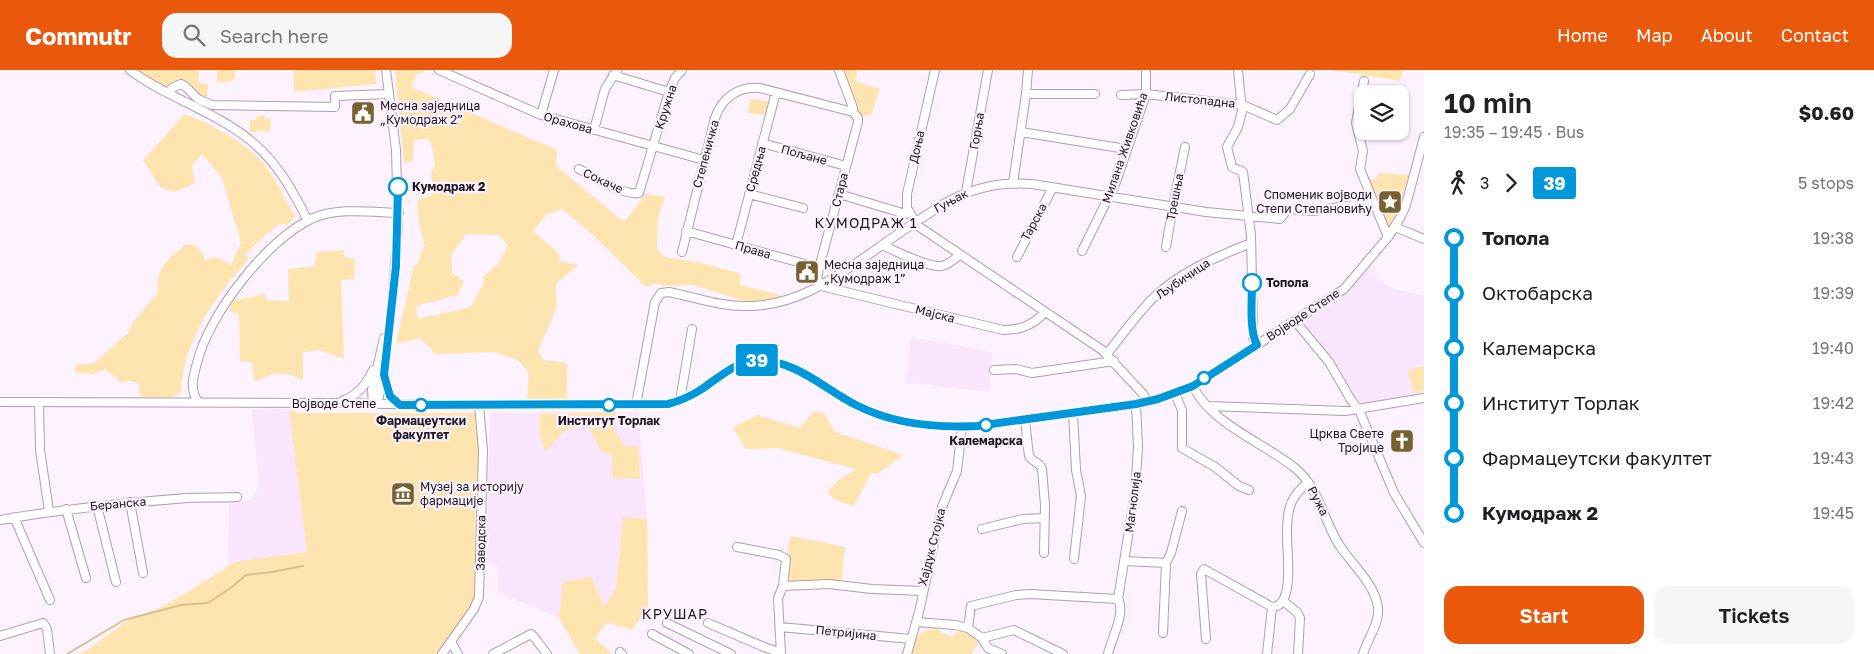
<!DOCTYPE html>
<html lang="en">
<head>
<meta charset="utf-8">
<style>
  body { margin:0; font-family:"Golos Text",sans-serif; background:#f6f6f6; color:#202124; height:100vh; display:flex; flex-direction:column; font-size:19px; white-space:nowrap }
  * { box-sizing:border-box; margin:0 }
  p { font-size:16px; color:#757577 }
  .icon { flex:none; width:28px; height:28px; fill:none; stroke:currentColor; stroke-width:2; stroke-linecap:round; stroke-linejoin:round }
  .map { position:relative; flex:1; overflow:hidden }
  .details { display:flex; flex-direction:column; background:#fff; width:450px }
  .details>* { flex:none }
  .badge { padding:0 10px; border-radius:4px; font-size:18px; line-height:32px }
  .tools { position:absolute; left:1354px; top:15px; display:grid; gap:10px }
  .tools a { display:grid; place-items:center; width:55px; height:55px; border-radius:10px; background:#fff; box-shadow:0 1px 4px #0004; font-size:25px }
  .map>.badge { position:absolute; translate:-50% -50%; box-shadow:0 0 0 2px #fff }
  .legs { display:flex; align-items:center; gap:8px; height:55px; padding:0 20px; font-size:16px }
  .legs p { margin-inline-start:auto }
  .headline { display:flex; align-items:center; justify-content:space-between; height:85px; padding:0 20px }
  h1 { font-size:28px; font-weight:600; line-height:38px }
  .cta { display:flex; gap:10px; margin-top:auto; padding:10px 20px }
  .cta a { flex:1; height:58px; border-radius:15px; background:#ea580c; color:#fff; font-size:20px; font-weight:600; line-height:58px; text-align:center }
  .cta a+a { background:#f6f6f6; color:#202124 }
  ul { padding:0 20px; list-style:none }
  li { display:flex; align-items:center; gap:18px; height:55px; font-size:19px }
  li i { display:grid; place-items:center; width:8px; height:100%; margin:0 6px; background:currentColor }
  li i::after { content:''; width:12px; height:12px; margin:-6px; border:4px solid; border-radius:50%; background:#fff }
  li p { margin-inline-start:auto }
  li:first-child i { background:linear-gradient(#0000 50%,currentColor 0) }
  li:last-child i { background:linear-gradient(currentColor 50%,#0000 0) }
  header { display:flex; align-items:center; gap:30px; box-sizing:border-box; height:70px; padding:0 25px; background:#ea580c; color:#fff }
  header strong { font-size:24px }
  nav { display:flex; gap:28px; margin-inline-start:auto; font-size:18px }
  .search { width:350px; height:45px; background:#f6f6f6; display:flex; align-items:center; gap:12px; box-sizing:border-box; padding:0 18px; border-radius:15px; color:#757577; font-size:19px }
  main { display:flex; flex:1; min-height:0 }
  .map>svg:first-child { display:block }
</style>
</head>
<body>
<header>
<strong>Commutr</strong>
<div class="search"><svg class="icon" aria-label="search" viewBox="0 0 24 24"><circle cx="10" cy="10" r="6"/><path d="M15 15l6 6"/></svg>Search here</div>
<nav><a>Home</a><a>Map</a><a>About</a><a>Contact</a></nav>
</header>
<main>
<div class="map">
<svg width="1424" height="584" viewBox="0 0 1424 584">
  <rect width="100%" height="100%" fill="#fdf2ff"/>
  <path fill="#f9e6fc" d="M1369,197L1379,210L1394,219L1424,226V325L1363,335L1301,253L1346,223Z
    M911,267L993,282L989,322L906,312Z
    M289,339L307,482L235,492L228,496L229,432L251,430L258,419L259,412L252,340Z
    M638,342L647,449L623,447L616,518L604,538L591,507L564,512L559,548L498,523V498L486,490L490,343Z"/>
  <path fill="#fee4af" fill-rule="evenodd" d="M140,0H199L198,13L208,14L207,28H200L183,10C173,9 172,15 164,16C157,17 146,8 140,5Z
    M217,0H235V9L227,12H217Z
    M294,0H375L376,14L294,22Z
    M395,0H424L423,3H417L411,17L557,80L556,96L624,152L646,124L665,127L658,148L657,178L664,187L696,192L739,203L741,207L740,215L780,225L778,230L751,233L693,215L664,216L655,213L646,217L592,164L562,139L546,145L533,161L559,184V191L578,195L557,213C554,221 558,230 556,239L538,281L543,290L567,293V330H527L529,303L518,290L494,282L436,284L420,268L396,274L414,195L419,193L420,185L425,176L419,155L417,131L433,124L431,103L435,95L431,73L427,68L414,71L413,91L404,93ZM466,164L499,165L508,175L498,194L484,206L483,215L471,237L418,249L416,236L458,225L464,211L452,203L451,185Z
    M839,0H858L855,11L880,19L871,45L861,46L856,43Z
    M1331,0H1403L1400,11Z
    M750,29L769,31L768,45L748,43Z
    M185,44C211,54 241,70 260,90C276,106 282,128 296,146L287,155L281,153L264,166L246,184L248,190C215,226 182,273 181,323L169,328L140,327L139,313L130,311L122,313L105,299L93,304L75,302L74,299L78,294H93L129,262L132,253L158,222C154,200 170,187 186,174L197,176L206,190L216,187L231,195L241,173L222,108L202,84L192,95L195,113L175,122L160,117L143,90Z
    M257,46H265V49H271L270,61L250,62V50H256Z
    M1379,103L1409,105L1400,135L1389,159L1388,160L1368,111L1370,109L1373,110L1377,108Z
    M344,180V187L355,189L354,209L341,210L344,289L320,280L303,282V310C291,305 282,301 270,305C264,307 260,310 254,311L252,292H240L239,244L230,242V230L251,228L264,223L267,230L289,231L288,199L315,196L316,182Z
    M1424,296V321L1413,323L1408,300Z
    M289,339L296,343H477L481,372L476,423H479L476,531L439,584H78L90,578L130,549L156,540L183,525L235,492L307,482Z
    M616,342L615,362L626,377L638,376L640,409L613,408L612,386L600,380L588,356L565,360L545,382L540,365V344Z
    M813,342L824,343L835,362L903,385L877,404L871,403L854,436L835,430L827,422L837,411L856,399L777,378L746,379L733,358L757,345L800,358Z
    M623,447L647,449L648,537L632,560L607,552L595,568L612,584H580L559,548L563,512L591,507L604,537L616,518Z
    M791,466L845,477L841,516L785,515L786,489Z
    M935,558L952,568L955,563L965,560L980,570L972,583L973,584H912C914,568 918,561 935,558Z"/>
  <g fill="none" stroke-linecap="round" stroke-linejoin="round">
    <path stroke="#dac08c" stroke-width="2" d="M67,584L124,550L181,535L208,533L232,517L246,505L272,502L303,496"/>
    <defs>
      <path id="minor" d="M130,0C167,28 215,41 251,71C278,93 293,121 308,151
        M439,0L541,45L704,90
        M935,0L907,124V138L918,156L1102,280L1144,325L1147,332
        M1238,0L1242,41L1238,57L1227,77L1232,97L1243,102L1251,165L1253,259V268L1257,275
        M613,5L669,22
        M1364,11L1356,53L1363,81L1360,99L1388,167
        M168,23L172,18L181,14L186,17L198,29L212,35L335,37V26L389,24
        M1026,24H1095
        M1121,25L1146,24L1243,35L1277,50L1290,39L1310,4
        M541,45L554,0
        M594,60L605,19L617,0
        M1021,62L1126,79
        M762,73L846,96
        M579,99C593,106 623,126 639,123L669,22L675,8L682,0
        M1013,113L1026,24L1028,0
        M966,122L988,0
        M749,124L803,138
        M839,124L899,142L905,144L909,142
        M1395,157L1424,169
        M686,161L819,198
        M736,175L776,22
        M882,175C895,181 929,198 942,196C949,194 954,190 959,185
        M1166,177L1173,136L1185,77
        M1082,181L1116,112L1146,24V0
        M682,182L715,48C722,28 738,16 760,18L853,42
        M1017,187L1053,117
        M821,216L1003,260C1021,260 1033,255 1045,242
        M821,216L817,209L819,198L858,52V48L853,42V38L839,0
        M1295,251L1329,292L1351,330L1360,342L1394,423L1424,473
        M1107,284C1121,266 1135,247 1151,230C1179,202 1216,187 1251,173
        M994,300L1016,299L1032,303L1114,291
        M384,307L390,326L399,335
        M1193,316C1210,353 1264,373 1295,398C1319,418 1323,448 1338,473C1351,494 1374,512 1378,537C1380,553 1367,570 1363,584
        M1175,324L1182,340V378L1215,397L1239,416L1249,420
        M342,331C358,325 366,315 373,300
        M680,331L692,259
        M0,332L339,333L434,335L667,334C680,331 691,326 702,319C718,308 735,292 755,290C795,288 825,320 858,336C894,354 938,358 977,356L1136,334L1158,329L1193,316L1344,219L1388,167L1400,148L1406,135L1424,67
        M39,332L40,380L49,441
        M199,333C189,319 193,308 197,293C209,244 266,171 311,149C337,137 371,142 399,143
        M373,333L372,320L384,268
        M377,334L384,305L392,232L398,156L396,80L386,0
        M636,335L655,232L661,223L669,222C695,227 721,237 748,236C796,236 833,209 871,183C896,165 921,148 947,132C975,117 1000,112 1032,114L1206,142L1280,149L1288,139L1313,141L1374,132
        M1208,336L1345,341L1424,328
        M1073,343L1076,400L1081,426L1074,489
        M1025,350L1029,386C1032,392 1040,392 1042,399L1045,435L1044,483
        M130,432L143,503
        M97,436L116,512
        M66,439L86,508
        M14,447L50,530
        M0,450C62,439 124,433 187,428C204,427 221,428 237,427
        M982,459L1023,449L1044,448
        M737,477L779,485L786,489L783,516L778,528L781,584
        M1125,491L1166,493
        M783,516L829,514L872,519L923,521
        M1283,531L1297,542L1300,548L1298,584
        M1272,537C1295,537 1287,482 1287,467C1287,459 1287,449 1289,440C1291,429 1300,419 1308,412
        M917,552L955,555L968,558L982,568L988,578L1002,584
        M667,553L731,584
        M708,553L764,577L781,583
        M780,557L911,569
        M968,558L971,536L1016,525L1030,524L1118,529
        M1163,563L1166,493L1171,483L1182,441
        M652,564L689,584
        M0,566L43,553L47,559L50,584
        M982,568L1014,560L1063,584
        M1206,569L1201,504L1204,499L1272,537
        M451,572L458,584
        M620,582L622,584
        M442,584L474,539L479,527L483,380L479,335
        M493,584L531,564L534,567L547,584
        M907,584L919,542L942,437L957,401L962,357
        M1108,584C1111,570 1126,543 1118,529L1135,423L1138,377L1136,334
        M1267,584L1272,537"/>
    </defs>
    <use href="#minor" stroke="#af9eb2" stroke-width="10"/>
    <use href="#minor" stroke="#fff" stroke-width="8"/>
  </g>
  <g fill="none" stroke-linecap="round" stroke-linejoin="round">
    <defs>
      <path id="line-1" d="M398,117L396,196L384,305L390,326L400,335L668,334C680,331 691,326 702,319C718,308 735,292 755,291C795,288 825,320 858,336C894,354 938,358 977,356L1136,334L1158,329L1193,316L1257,275C1249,260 1252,231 1252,213"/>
    </defs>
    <use href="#line-1" stroke="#fff" stroke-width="11"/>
    <use href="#line-1" stroke="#0098da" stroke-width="8"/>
  </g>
  <defs>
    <symbol id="civic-square" viewBox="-11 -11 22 22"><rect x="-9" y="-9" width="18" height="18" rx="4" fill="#786131" stroke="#fdf2ff"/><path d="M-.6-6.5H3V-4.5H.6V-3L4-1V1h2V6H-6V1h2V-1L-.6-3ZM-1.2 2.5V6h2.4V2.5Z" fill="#fff"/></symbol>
    <symbol id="sight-square" viewBox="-11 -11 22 22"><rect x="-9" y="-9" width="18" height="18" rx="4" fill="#786131" stroke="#fdf2ff"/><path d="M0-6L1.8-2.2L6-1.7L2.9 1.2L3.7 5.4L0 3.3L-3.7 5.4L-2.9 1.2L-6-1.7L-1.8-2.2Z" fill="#fff"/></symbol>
    <symbol id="church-square" viewBox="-11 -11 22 22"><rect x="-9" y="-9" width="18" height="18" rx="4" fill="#786131" stroke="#fdf2ff"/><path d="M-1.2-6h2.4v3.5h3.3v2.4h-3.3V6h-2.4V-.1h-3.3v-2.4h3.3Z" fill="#fff"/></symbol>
    <symbol id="museum-square" viewBox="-11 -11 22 22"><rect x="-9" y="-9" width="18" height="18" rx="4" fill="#786131" stroke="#fdf2ff"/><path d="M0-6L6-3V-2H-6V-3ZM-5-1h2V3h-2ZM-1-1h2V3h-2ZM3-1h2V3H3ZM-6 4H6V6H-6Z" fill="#fff"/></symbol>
  </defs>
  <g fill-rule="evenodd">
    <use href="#civic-square" x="349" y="29" width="28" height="28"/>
    <use href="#sight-square" x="1376" y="118" width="28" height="28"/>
    <use href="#civic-square" x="793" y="188" width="28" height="28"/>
    <use href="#church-square" x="1388" y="357" width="28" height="28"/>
    <use href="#museum-square" x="389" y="410" width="28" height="28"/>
  </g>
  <g fill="#fff" stroke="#0098da" stroke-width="2.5">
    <circle cx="398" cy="117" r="9"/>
    <circle cx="1252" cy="213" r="9"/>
    <circle cx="1204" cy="308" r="6"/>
    <circle cx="421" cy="335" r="6"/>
    <circle cx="609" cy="335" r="6"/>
    <circle cx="986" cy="355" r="6"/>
  </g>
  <g text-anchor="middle" stroke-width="4.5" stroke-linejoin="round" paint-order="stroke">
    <g font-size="12" fill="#1e171f" stroke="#fdf2ff">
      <text transform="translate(1200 30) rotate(6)" y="4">Листопадна</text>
      <text transform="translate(666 37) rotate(-72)" y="4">Кружна</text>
      <text transform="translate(568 53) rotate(16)" y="4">Орахова</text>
      <text transform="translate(977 61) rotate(-80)" y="4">Горња</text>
      <text transform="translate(917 77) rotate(-77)" y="4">Доња</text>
      <text transform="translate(1125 78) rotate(-71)" y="4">Милана Живковића</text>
      <text transform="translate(706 84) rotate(-75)" y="4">Степеничка</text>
      <text transform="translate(804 85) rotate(15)" y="4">Пољане</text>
      <text transform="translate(756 99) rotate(-75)" y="4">Средња</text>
      <text transform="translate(603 111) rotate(25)" y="4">Сокаче</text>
      <text transform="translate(840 120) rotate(-76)" y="4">Стара</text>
      <text transform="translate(1175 127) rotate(-79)" y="4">Трешња</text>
      <text transform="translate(951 131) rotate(-28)" y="4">Гуњак</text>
      <text transform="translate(1034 152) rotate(-62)" y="4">Тарска</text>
      <text transform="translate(753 180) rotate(16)" y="4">Права</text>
      <text transform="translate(1183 209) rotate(-34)" y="4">Љубичица</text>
      <text transform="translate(935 244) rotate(14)" y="4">Мајска</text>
      <text transform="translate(1303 245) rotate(-33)" y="4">Војводе Степе</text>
      <text x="334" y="338">Војводе Степе</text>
      <text transform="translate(1318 431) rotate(63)" y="4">Ружа</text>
      <text transform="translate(1133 432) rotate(-83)" y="4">Магнолија</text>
      <text transform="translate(118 434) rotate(-5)" y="4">Беранска</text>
      <text transform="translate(481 473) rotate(-89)" y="4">Заводска</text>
      <text transform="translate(932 477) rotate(-76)" y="4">Хајдук Стојка</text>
      <text transform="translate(846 563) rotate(6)" y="4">Петријина</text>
    </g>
    <g font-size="12" fill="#1e171f" stroke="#fdf2ff" text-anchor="start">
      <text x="380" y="40">Месна заједница<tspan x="380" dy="14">„Кумодраж 2”</tspan></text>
      <text x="1372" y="129" text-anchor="end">Споменик војводи<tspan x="1372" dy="14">Степи Степановићу</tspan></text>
      <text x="824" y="199">Месна заједница<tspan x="824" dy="14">„Кумодраж 1”</tspan></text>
      <text x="1384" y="368" text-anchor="end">Црква Свете<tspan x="1384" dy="14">Тројице</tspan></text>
      <text x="420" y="421">Музеј за историју<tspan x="420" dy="14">фармације</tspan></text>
    </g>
    <g font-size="12" font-weight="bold" fill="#1e171f" stroke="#fdf2ff">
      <text x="412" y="121" text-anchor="start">Кумодраж 2</text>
      <text x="1266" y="217" text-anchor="start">Топола</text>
      <text x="421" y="355">Фармацеутски<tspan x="421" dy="14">факултет</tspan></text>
      <text x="609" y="355">Институт Торлак</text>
      <text x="986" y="375">Калемарска</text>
    </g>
    <g font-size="14" letter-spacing="1" fill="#1e171f" stroke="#fdf2ff">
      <text x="866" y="158">КУМОДРАЖ 1</text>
      <text x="675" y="549">КРУШАР</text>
    </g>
  </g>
</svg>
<div class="tools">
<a><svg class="icon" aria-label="layers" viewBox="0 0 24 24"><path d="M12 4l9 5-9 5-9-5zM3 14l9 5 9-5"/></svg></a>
</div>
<b class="badge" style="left:757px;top:290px;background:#0098da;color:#fff">39</b>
</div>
<section class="details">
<div class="headline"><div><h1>10 min</h1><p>19:35 – 19:45 · Bus</p></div><b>$0.60</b></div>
<div class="legs"><svg class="icon" aria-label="walk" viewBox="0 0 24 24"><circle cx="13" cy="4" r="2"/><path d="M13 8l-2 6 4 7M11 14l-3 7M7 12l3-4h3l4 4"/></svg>3<svg class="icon" aria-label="forward" viewBox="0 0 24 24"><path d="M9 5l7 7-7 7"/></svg><b class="badge" style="background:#0098da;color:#fff">39</b><p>5 stops</p></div>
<ul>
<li><i style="color:#0098da"></i><b>Топола</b><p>19:38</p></li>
<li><i style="color:#0098da"></i><span>Октобарска</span><p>19:39</p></li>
<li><i style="color:#0098da"></i><span>Калемарска</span><p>19:40</p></li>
<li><i style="color:#0098da"></i><span>Институт Торлак</span><p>19:42</p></li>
<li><i style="color:#0098da"></i><span>Фармацеутски факултет</span><p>19:43</p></li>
<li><i style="color:#0098da"></i><b>Кумодраж 2</b><p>19:45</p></li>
</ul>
<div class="cta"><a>Start</a><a>Tickets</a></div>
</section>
</main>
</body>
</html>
